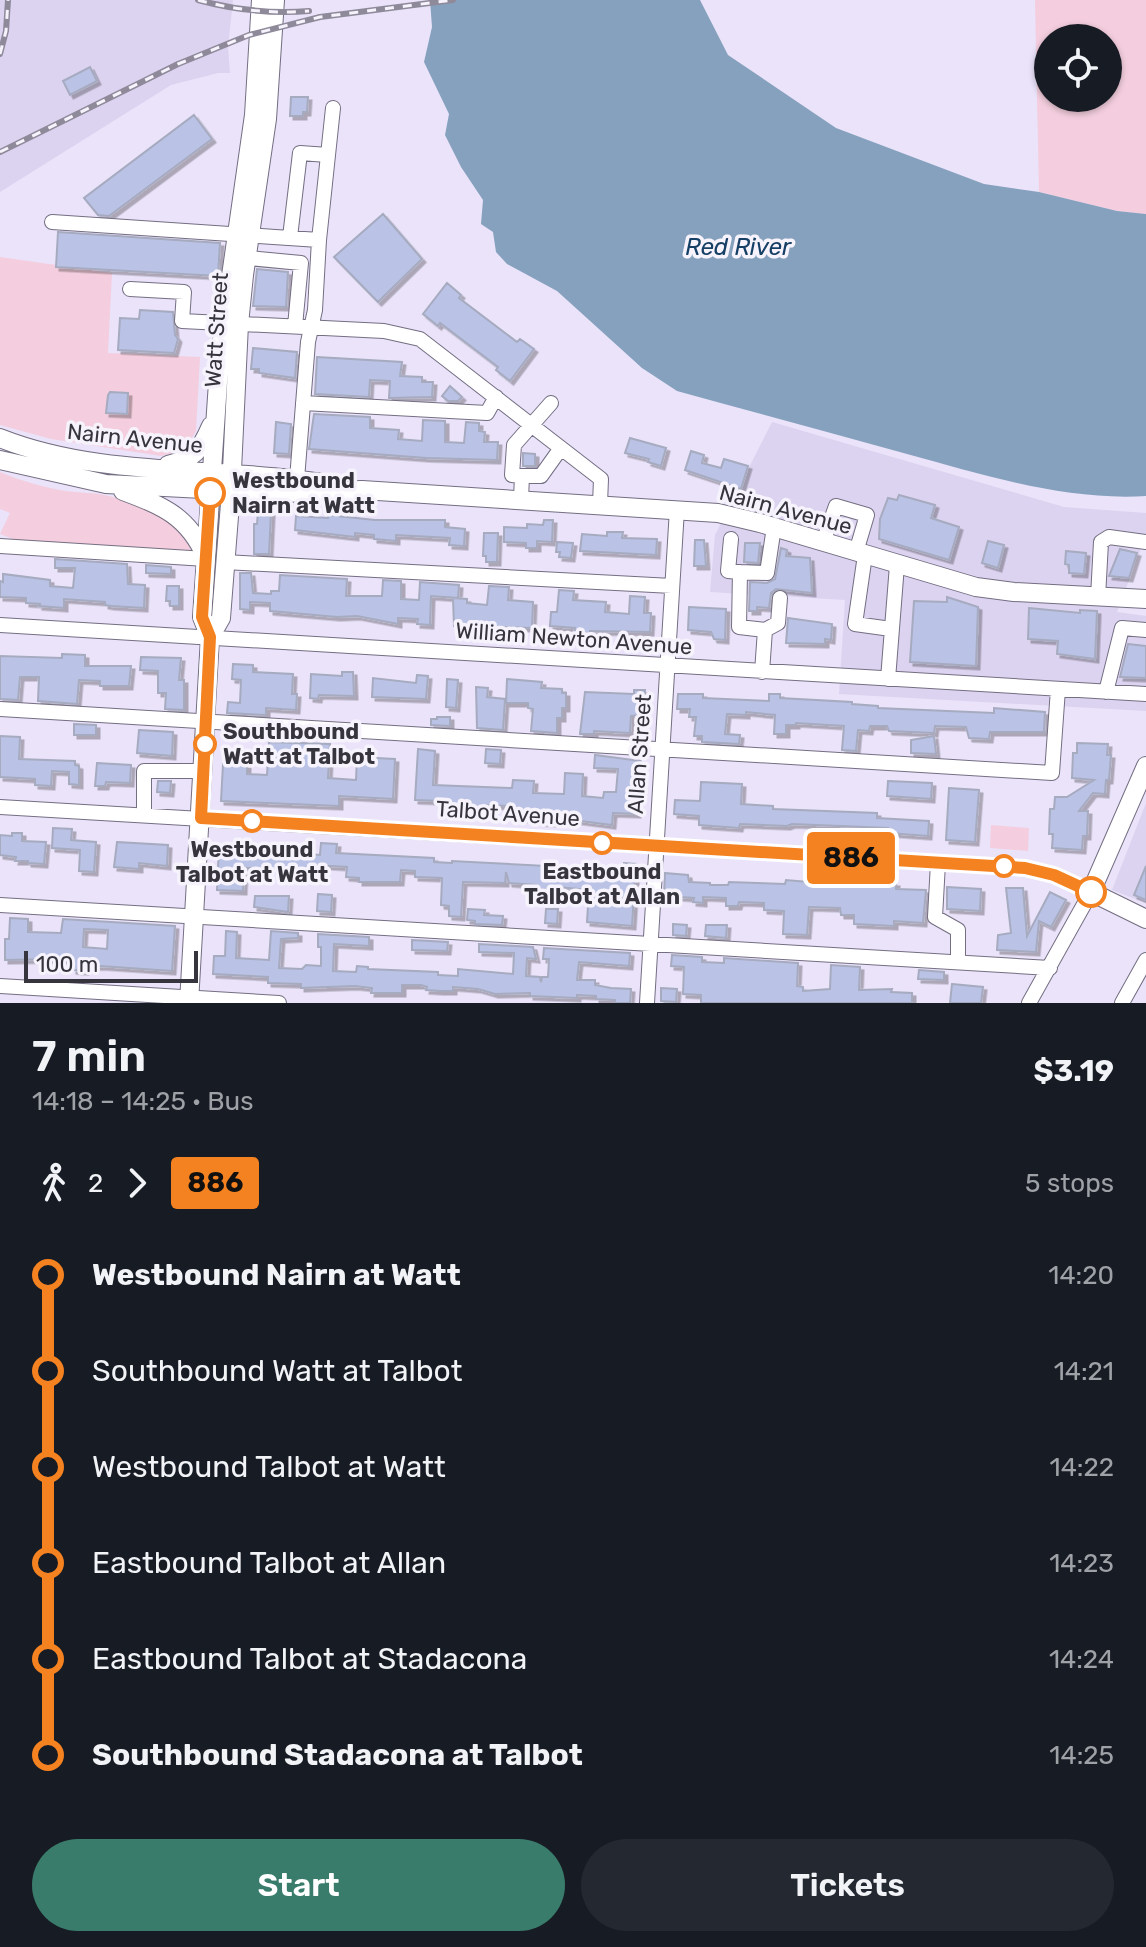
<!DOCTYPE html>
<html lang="en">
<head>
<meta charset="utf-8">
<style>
  body { margin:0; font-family:Rubik,sans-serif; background:#242831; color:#f1f3f6; height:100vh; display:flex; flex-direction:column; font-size:30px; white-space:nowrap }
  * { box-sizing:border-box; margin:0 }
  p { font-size:26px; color:#9ea1a6 }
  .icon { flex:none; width:44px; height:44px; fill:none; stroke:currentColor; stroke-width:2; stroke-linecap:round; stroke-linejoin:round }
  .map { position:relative; height:1003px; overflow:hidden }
  .panel { display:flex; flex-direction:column; background:#171b24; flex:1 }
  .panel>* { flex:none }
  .badge { padding:0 16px; border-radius:6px; font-size:28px; line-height:52px }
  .tools { position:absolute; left:1034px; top:24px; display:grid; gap:16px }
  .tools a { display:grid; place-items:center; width:88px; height:88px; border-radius:50%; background:#171b24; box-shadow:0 2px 6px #0004; font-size:40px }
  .scale { position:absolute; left:24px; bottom:20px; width:174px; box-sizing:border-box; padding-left:8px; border:4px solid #36343c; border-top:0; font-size:22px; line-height:28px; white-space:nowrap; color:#36343c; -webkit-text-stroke:6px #f6f3fc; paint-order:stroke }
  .map>.badge { position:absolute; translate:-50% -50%; box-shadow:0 0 0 4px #fff }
  .legs { display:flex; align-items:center; gap:12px; height:88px; padding:0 32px; font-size:26px }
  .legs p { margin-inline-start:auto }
  .head { display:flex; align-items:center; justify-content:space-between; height:136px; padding:0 32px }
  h1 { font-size:44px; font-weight:600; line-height:60px }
  .primary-button { display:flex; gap:16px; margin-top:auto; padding:16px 32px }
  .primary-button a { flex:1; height:92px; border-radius:48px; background:#3a7c6b; color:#fff; font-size:32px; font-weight:600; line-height:92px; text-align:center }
  .primary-button a+a { background:#242831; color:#f1f3f6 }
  ul { padding:0 32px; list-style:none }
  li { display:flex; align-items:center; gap:28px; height:96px; font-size:30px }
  li i { display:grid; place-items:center; width:12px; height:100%; margin:0 10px; background:currentColor }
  li i::after { content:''; width:20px; height:20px; margin:-10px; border:6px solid; border-radius:50%; background:#171b24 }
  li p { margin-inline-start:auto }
  li:first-child i { background:linear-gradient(#0000 50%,currentColor 0) }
  li:last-child i { background:linear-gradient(currentColor 50%,#0000 0) }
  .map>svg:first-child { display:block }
</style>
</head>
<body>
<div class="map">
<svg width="1146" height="1003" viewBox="0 0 1146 1003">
  <defs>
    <filter id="shadow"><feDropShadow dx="3.5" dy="3.5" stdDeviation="0" flood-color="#0004"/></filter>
  </defs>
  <rect width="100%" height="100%" fill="#eae3fa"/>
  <path fill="#dcd3f0" d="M0,0H233L228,47L230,73H218L171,85L0,192Z
    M772,422L1064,507L1146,513V535L1117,612L1146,616V711L839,694L845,600L710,592L715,535Z
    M1146,803V903L1112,890Z"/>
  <path fill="#f4cede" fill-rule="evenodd" d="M1035,0H1146V214L1117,211L1039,192ZM1048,38H1108V98H1048Z
    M0,257L112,273L108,353L200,357L196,431L189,443L179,451L161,456L51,439L0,425Z
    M0,472C19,480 40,486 60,490C76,493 93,492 109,496C140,503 181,521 193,553L24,543L0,534L10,513L0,509Z
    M991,825L1029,828L1028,851L990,848Z"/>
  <path fill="#86a1bd" d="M430,0H700L728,55L836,128L984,184L1039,192L1117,211L1146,214V496C1065,501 984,475 907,454C830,433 754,412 677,391L642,368L557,291L507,264L496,252L493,232L481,224L483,200L461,167L445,135L449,114L424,62L432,27Z"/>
  <path fill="#bac2e5" stroke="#a6abc0" stroke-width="2" fill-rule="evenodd" filter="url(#shadow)" d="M90,67L97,81L70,95L63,81Z
    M291,97H308L307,112H303V116H290Z
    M194,115L212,139L109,216L98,215L84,198Z
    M383,214L422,259L378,302L334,257Z
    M58,232L220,243L218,276L56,267Z
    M257,269L288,272L286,307L253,306Z
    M447,283L461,295L459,298L517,342L520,339L534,349L510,381L496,370L498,367L440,323L438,326L423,314Z
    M140,310L173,312L175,335L178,339L174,353L118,350L120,318L139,319Z
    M253,348L297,352L295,378L259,373V369H251Z
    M317,357L402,362L400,376L422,377V382H433L432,397L389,398L390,381L370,380L369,397L315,394Z
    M450,386L462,397L458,401H448L442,396Z
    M110,392L128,393L127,414L106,413L108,395Z
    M314,414L370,417V428L399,430L398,439L422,441L423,420L445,421V442L464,443L466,422L479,423V431L485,432L484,442H498L497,460L426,458L309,449Z
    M276,422L291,424L289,454L274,453Z
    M630,438L666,448L661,466L648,462L649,459L625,453Z
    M691,451L704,455L702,463L721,468L724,459L748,466L741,489L685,470Z
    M523,453L535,454V466H523Z
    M899,495L935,505L931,518L959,527L949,560L879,539L880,519L888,498L897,500Z
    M258,512L271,513L269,554H254V524H257Z
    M328,515L375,520H445V527L465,529L464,546L449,545L450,538L396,535V541L374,539V535L355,533V537L295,530L296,516L328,518Z
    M544,520H553L552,542L537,541V548H526V543L504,542V527L527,528V524L543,525Z
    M607,532H623L622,538L657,539L656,555L580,551L582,534L607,536Z
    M484,533H498L497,562H486V556H483Z
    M695,540H704L706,566H694Z
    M988,541L1004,545L998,568L982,563Z
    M557,542L573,543L571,558L559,557L560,552H556Z
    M745,543H760L758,563L744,562Z
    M781,548L787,550L786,556L810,558L812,593L776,589L771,593L769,608L757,607V611H749L750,582L767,583L775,579Z
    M1120,549L1137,553L1129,578L1109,576Z
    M1066,551L1086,553L1084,574L1069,573V565L1065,564Z
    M55,559L127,564L128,584L145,585L144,608L111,606L105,605V602L64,599V608L39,606L40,604L26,603V598L0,597V581L3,582V574L50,580V586L73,588L75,568H55Z
    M146,565L171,567V574L146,573Z
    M240,573H251L253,593L271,594V591H279L280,575L347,579L346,596H382L383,580L401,581V599L419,600L420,582L459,585L458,598L431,596L430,625L417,624L418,619L398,618V624L357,616L337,617L270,611V603L250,602V610L240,609Z
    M167,586H179V606H170V601H166Z
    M489,586L509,587L508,600L533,602L532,628L454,626L453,598L467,599V603L487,605Z
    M559,590L574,591L573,600L606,602L605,612L629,614L630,596L645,597L644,613H651L650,632L590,631V636L574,635L575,628L550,626L551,612H557Z
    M947,597L978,607L976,666L910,662L914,601L947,602Z
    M689,607L726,609L725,640L714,639L711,632L688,630Z
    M1029,608L1080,613V610L1097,611L1095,659L1057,654L1058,641L1028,639Z
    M788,618L832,624L831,640L825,639V644L786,643Z
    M1128,644L1146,646V678L1120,677Z
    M62,654L85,655V666H131L129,686H100V681L79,680L77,704L38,701L39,677H20L18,700L0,699V656L62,658Z
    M141,657L181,658L179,680H184V710L165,709L166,693H158V671L140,670Z
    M233,664L253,665V672L293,674L292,694H297L296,710L266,708V715L227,713L228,702L240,703L241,680L232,679Z
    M342,672H353L354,696L319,695L318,699L310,698L311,674L342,676Z
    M417,675L428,676L426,699L372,697L373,678L416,683Z
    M447,679L458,680L456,708L446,707Z
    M507,679L542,682L541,688L562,689V693H566V708H562V718H557V733L531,731L533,709L528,708V703H506Z
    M476,687L488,688L487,697L505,699L503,730L477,728Z
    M634,690H645L644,715L631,716L630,733L594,731V734H580L585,692L634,694Z
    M678,694H703V698L769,701V694H780V698L852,702V704L878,706V708L994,713V708L1045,712L1044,732H990L989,739L969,738L966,727L935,726L934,733L889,731L887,726H870L869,731L858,730L856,751L842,750L844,726L796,723V725H786V734H774L775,715L746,712V715L727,714L725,734L740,735L739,744L702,742V736H694L696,717H689L690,709H677Z
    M437,717H450V726L431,725V719H437Z
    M74,724L96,725V735H74Z
    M139,730L173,732L172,756L137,753Z
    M0,736L20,737L19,759L75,761V765L79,766V785L69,784V772L52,771L51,786L35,785V779L0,777Z
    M934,736L936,754L911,753V740Z
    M269,742L330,744L328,778L356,780L357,757L395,759L393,799L339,796V806L221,801L223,764L247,765V774L267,775Z
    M1077,743L1108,744L1107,755H1111L1109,780H1106L1105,794L1093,793L1079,811H1088L1087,836H1083L1082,850L1052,848L1053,834H1049L1050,809H1054L1055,797H1067L1094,780L1072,778L1073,753H1077Z
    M418,749L435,751L433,785L512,788L513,780L534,781L533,793L564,794L565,773L583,774L582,796L603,798L604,792H616L618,769L594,768L595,755L641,761L637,814L613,813L612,825L558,818L557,823L538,822V819L511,818V806L481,805V811L457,809V806H443V801L415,800Z
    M486,749L501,750L500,764L485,763Z
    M97,763L131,765L130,783L106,782L105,786H95Z
    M158,781H171L170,793L157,792Z
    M888,781L932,783L931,799L887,796Z
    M701,782L742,784L741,804L773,806V809L877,813V818L929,821L928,836L888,833V828L792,824L787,826L740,824L739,828L699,825V816L674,814L675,800L700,801Z
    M949,788L979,790L975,842L946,840Z
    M53,828L72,829L71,840L96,842L94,872L79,871L80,850L52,848Z
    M12,833H22V841L46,842L44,864L28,863V861H15L16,857L0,855V835L12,836Z
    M117,842L168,845L167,866L139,863V869L114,867Z
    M321,843L337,844L336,853L434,858V862L452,863V861L624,870V863L636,864L632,926L587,922L589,890L557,887V891L535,889L536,885L509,883L506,872L505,883L463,882L461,917L449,916V906L441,905L442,878L415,877V871L401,870L400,882H359V878L346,877L347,867L314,865V875L264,868H244L243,891L217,890L219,846L320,855Z
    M1146,866V900L1134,895Z
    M665,873L688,875L689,882L710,883V885H728L729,882L785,884L786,880L856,886V881L896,883V889L926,890L923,923L894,921V926L854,924V915H841L840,908L809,907L807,935L783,934L784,911L764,910V903L739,902L738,906H726V898L703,897V903L693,902L694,898L664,896Z
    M947,887L981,889L980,911L947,909Z
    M1006,888H1023L1027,936L1050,892L1066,900L1051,927L1039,921L1036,952L997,950L998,935L1011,933Z
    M318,894L332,895L331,912L317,911Z
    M255,896H289L288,912L254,907Z
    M468,909L485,910L484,915L503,916L502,925L475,924V921L467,920Z
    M546,909H558L557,924L545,923Z
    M10,918L28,919V932L61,933L63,919L175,926L172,971L100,966L86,967L85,971L73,970L74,962L59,959L5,960V939H9ZM84,929L108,930L107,949L83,947Z
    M673,924L687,925L686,936L673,935Z
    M706,925H727L726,938L705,936Z
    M226,931L237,932L236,958L269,960L271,931L298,933V938L281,939L279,968L302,969L306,965L321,966V947H318V934L369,937V946L334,944L333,971L356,972L357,966L368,967V969L438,972V975L458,976V969L513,974L514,953L479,952V944L533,947L536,959L527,958L526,976L540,977L541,982L542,977H548L549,959H543L544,948L630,953L629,966L579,962L577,980H595V985L611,988L631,989L630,1003H615V1000L596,999V996L577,995V998L530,996V993L495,994L478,989L453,987V991H440L426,990L427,987L421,985H402V993H371L372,988L355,986L301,988V984L268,983V977L213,974L214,956H225Z
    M412,940L448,942L447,951L412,950Z
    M672,955L702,957V962L724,963V958L798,963L797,986L803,987V991L830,989L831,965L860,967L859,990L892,989L891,992L912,993V1003H701V995L683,994L684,967L671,966Z
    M919,970L944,972V980L918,979Z
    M952,984L983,987L981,1003H950Z
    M661,988L677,989L676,1002L661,1001Z"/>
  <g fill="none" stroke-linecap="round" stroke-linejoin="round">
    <defs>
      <path id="minor" d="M52,222L319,240L315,310L308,342L297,479
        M290,237L300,153L328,155
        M319,240L333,108
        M237,257L301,263L295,326
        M130,289L184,292L182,321L384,331L420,339L601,479L600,504
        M303,403L487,413L496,397
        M522,476H541L561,448
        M521,499L522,476L512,475L514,445L551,403
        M731,539L728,571L740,572
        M823,542L836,506L867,515L856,552
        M0,546L206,559
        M865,555L855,624L891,629
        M225,562L672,586
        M1098,597L1101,542L1109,537L1146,542
        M0,625L1146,694
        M765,630L778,623L780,598
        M762,672L765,630L739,627L740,572L767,573L774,527
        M888,679L897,565
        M1106,692L1122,628L1146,630
        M0,709L1052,773L1058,689
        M0,807L1025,868L1054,875L1091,892L1029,1003
        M144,815V771H204
        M938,863L935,917L958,930V961
        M0,905L1050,968
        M0,986L279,1003
        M647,1003L677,509
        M1122,1003L1146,960"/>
      <path id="major" d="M0,438C101,478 217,466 323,483
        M0,460L106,484L283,493L362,490L718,513L760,523L976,587L1014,592L1146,599
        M168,465C195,458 200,451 211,426
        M123,491C163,506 188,516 206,557
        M210,637L221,618L231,491L239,324L244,275L267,119L275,0
        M1146,766L1091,892L1146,919
        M189,1003L210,637L202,617L220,353L254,115L261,0"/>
    </defs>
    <use href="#minor" stroke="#746e82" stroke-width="16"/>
    <use href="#major" stroke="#746e82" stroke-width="20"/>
    <use href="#minor" stroke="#fff" stroke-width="14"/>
    <use href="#major" stroke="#fff" stroke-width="18"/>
    <defs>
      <path id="rail" d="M198,0C235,10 271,14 309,11
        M0,54L6,31L8,0
        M0,152L178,64L249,35L320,17L453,0"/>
    </defs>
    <use href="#rail" stroke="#8f8a9a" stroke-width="6"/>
    <use href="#rail" stroke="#f6f3fc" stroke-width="3" stroke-dasharray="9" stroke-linecap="butt"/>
  </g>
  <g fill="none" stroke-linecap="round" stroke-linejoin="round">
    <defs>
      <path id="line-1" d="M210,493L202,617L210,637L201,818L1025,868L1054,875L1091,892"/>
    </defs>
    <use href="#line-1" stroke="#fff" stroke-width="18"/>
    <use href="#line-1" stroke="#f58220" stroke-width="12"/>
  </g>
  <g fill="#fff" stroke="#f58220" stroke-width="4">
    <circle cx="210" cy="493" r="14"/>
    <circle cx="205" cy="744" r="10"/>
    <circle cx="252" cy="821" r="10"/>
    <circle cx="602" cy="843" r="10"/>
    <circle cx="1004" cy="866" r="10"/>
    <circle cx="1091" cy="892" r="14"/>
  </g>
  <g text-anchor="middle" stroke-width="7" stroke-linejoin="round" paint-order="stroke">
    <g font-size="22" fill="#36343c" stroke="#f6f3fc">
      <text transform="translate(216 330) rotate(-86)" y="8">Watt Street</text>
      <text transform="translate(135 438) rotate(6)" y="8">Nairn Avenue</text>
      <text transform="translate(786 509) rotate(15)" y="8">Nairn Avenue</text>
      <text transform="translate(574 638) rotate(4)" y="8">William Newton Avenue</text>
      <text transform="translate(639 754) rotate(-86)" y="8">Allan Street</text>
      <text transform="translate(508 813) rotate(4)" y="8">Talbot Avenue</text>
    </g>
    <g font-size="22" font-weight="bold" fill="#36343c" stroke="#f6f3fc" text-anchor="start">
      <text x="232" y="488">Westbound<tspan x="232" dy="25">Nairn at Watt</tspan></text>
      <text x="223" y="739">Southbound<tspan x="223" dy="25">Watt at Talbot</tspan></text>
      <text x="252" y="857" text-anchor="middle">Westbound<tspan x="252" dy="25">Talbot at Watt</tspan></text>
      <text x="602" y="879" text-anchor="middle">Eastbound<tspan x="602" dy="25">Talbot at Allan</tspan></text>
    </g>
    <g font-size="24" font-style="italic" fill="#163f65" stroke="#f6f3fc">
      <text x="738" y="255">Red River</text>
    </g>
  </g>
</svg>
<div class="tools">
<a><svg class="icon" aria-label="locate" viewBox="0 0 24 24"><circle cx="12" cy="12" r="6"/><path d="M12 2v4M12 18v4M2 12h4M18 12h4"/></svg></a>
</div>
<div class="scale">100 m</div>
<b class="badge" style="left:851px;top:858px;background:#f58220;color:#111">886</b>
</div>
<section class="panel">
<div class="head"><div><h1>7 min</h1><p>14:18 – 14:25 · Bus</p></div><b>$3.19</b></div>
<div class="legs"><svg class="icon" aria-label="walk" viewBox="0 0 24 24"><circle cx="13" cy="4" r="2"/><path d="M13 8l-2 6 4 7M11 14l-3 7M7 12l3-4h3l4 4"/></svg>2<svg class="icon" aria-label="forward" viewBox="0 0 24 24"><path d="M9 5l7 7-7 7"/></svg><b class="badge" style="background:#f58220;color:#111">886</b><p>5 stops</p></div>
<ul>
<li><i style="color:#f58220"></i><b>Westbound Nairn at Watt</b><p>14:20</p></li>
<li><i style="color:#f58220"></i><span>Southbound Watt at Talbot</span><p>14:21</p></li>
<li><i style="color:#f58220"></i><span>Westbound Talbot at Watt</span><p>14:22</p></li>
<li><i style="color:#f58220"></i><span>Eastbound Talbot at Allan</span><p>14:23</p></li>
<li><i style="color:#f58220"></i><span>Eastbound Talbot at Stadacona</span><p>14:24</p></li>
<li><i style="color:#f58220"></i><b>Southbound Stadacona at Talbot</b><p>14:25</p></li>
</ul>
<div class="primary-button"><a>Start</a><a>Tickets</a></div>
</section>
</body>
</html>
